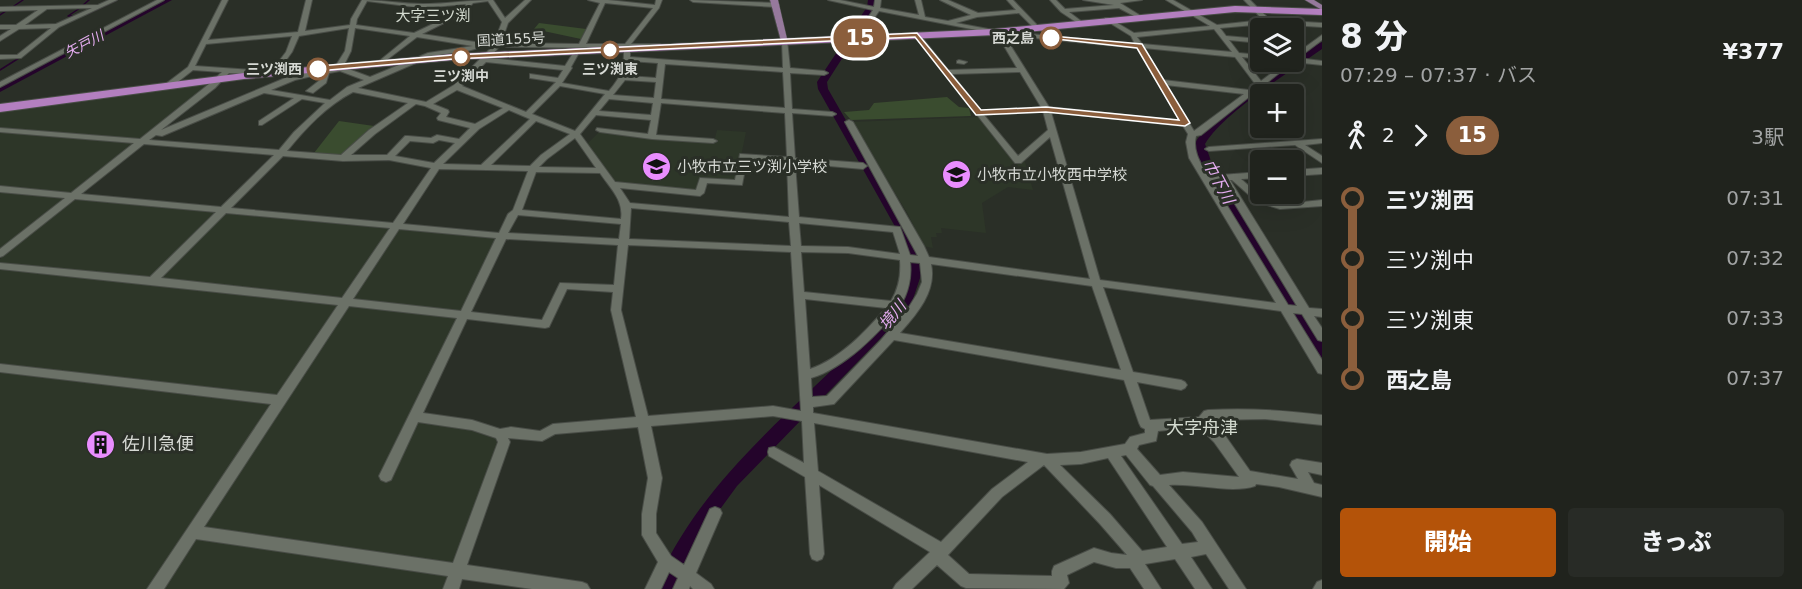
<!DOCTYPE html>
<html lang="ja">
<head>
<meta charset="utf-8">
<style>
  body { margin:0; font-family:"DejaVu Sans","Noto Sans JP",sans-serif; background:#282b26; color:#f1f3f6; height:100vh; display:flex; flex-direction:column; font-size:22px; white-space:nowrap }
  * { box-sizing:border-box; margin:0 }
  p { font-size:20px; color:#a2a4a4 }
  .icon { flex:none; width:33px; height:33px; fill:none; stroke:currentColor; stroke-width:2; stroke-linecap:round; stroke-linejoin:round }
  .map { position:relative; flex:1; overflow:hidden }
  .side { display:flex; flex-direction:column; background:#20231d; width:480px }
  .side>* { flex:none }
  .badge { padding:0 12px; border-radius:20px; font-size:21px; line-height:39px }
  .tools { position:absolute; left:1250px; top:18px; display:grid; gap:12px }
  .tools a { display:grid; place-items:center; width:54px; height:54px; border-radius:6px; background:#20231d; box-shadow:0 6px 24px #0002,0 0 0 2px #3d403b; font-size:30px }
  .map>.badge { position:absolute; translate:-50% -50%; box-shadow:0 0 0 3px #fff }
  .legs { display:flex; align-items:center; gap:9px; height:66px; padding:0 18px; font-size:20px }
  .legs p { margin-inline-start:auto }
  .overview { display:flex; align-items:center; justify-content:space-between; height:102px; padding:0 18px }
  h1 { font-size:33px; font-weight:800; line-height:45px }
  .cta { display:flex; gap:12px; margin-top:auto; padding:12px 18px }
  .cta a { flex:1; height:69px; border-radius:6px; background:#b45309; color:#fff; font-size:24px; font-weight:800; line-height:69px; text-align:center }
  .cta a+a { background:#282b26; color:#f1f3f6 }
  ul { padding:0 18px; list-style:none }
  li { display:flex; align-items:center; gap:21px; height:60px; font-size:22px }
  li i { display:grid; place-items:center; width:9px; height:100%; margin:0 8px; background:currentColor }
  li i::after { content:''; width:15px; height:15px; margin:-8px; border:4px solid; border-radius:50%; background:#20231d }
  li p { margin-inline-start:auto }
  li:first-child i { background:linear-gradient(#0000 50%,currentColor 0) }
  li:last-child i { background:linear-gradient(currentColor 50%,#0000 0) }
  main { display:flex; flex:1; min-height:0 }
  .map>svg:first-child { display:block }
</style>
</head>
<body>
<main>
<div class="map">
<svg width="1322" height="589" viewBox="0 0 1322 589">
  <rect width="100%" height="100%" fill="#2a2f27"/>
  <path fill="#2d3628" d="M204,83L209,85L0,249V110Z
    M979,117L1015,162H1025L1033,190L1008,187L982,203L986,233L941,228L942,233H936L937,237H931L933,248L923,246L908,214L850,122Z
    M717,130L746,132L736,181L699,178L696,190L617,184L587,144L600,131L714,142Z
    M78,200L500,239L415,424L419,422L469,430L496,439L498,442L443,589H0V259L72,201Z"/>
  <path fill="#3a4c2f" d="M539,23L586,29L581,39L534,29Z
    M947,97L959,107L969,108L971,116L851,120L844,112L869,110L874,103Z
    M339,121L374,126L342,155L314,153Z"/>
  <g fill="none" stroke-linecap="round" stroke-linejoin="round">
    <path stroke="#24042b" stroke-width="1.5" d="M82,6L89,0
      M11,8L23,0
      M87,14L117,0
      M0,15L9,9
      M76,16H68L80,8
      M0,70L19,58"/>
    <path fill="#24042b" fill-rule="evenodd" d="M162,0H172L0,92V85Z
      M868,0H876L875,7L827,82L828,89L914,239L922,272L910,308L737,486L699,538L674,589H654C690,504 750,448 815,386C843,360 870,333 897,306L908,272L902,239L818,89L817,82L867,7Z
      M1322,42V49C1291,71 1223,113 1205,144L1211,161L1322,341V358L1317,357L1202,166C1199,160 1193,151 1195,144C1200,125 1302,50 1322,42Z"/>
    <defs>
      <path id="minor" d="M109,0H117L59,27L21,58L0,59V55H17L51,28L19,29L0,41V36L11,29H0V25H16L38,10L0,11V7L98,5ZM92,8L56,24L25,25L47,9Z
        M157,0H164L0,87V82Z
        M222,0H228L208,40L298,32L306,0H312L305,31L350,25L351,19L362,0C382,0 403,4 423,4C446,4 470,0 493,0L505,18L525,0H531L508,23L501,43L579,44L600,3L588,0H608L655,5L656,0H662L659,8L631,44H660L663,46L660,48H630V57L783,68L782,41L787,40L790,68L824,71L828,73L824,75L790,73L792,109L832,112L836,114L832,116L792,113L795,158L863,163L867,166L863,169L795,163L799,217L900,227L910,255L918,256L845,122L849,120L853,122L924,246L929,257L1090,279L1050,137L1021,163H1015L914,35L919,34L948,70L1017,68L997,34L879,11L860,39L858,40L855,38L873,10L828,0H840L874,7L875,0H881L880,8L919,15L915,0H921L925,17L948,21L971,15L940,0H948L978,13L1016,10L1007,0H1013L1037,25V27H1033L1019,13L977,17L956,23L999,31L1135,44L1131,36L1105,20V18H1109L1134,33L1210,26L1166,0H1173L1217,25L1263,20L1244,0H1250L1270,20L1322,23V27L1273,24L1270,26L1265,24L1220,28L1226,36L1260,39V43L1229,40L1239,53L1260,55V59L1242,57L1261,81L1286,62H1293V56L1322,35V40L1298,58L1322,61V65L1293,62L1201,135L1196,136C1192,151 1201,164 1208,176L1260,172V178L1241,179L1263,198L1283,204L1322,200V206L1280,209L1257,202L1232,180H1230L1309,308L1322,309V317L1314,316L1322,328V341L1318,340L1302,314L1293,313L1322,360V374L1318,373L1281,311L1103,287L1133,372L1181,380L1185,382L1187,385L1185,388L1181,390L1137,382L1150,420L1199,417L1204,411L1208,410C1246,408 1284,410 1322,415V425L1265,419L1211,420L1210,422L1224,434L1250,471L1298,479L1290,465L1292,461L1297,459L1322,463V475L1308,472L1314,483L1322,485V497L1279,487L1256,484L1255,486C1232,494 1195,483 1169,485L1202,522L1246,589H1229L1206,554L1191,557L1212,589H1195L1175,559L1145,564L1161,589H1144L1130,568H1116L1094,562L1067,575L1069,583L1064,589L966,588L961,586L937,565L912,589H893L896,584L930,552L819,485L824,554L822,559L817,561L812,559L810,554L805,477L769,456L768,452L769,448L774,447L804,463L802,421L773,416L651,426L662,478L656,514V533L671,556L684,565L710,509L715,507L720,509L722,513L696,573L711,584L714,589H693L690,586L689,589H673L678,578L669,572L661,589H645L658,562L642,535V514L648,478L638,427L555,434L542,441L508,438L510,442L467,565L582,582L587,584L590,589H532L462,579L459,589H443L448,576L196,539L164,589H147L271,404L0,372V364L277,395L338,305L0,269V263L150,277L216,212L75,199L3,256L0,257V249L65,198L0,192V186L71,193L134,143L0,132V128L140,139L209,84L222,72L193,70L170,88L163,86L188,67ZM367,1L423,8L466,4L460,11L414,33L356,25L357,19ZM488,1L502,22L494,43H482L422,34L464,13L473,3ZM605,3L653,8L625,44H586ZM349,28L345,51L335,67L290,76L161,130L215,88L229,73L266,75L270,73L266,71L195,66L206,44L292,36L286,52L270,73L274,75L276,74L292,52L299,36ZM355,28L410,36L378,62L377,63L380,65L417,37L473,46L428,53L370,77L343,67L351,51ZM1214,29L1232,52L1142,44L1137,37ZM1004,35L1137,48L1180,121L1049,107ZM483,47H492L454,85L426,102L358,88L432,56L467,51ZM499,47L624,48C624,69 623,74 609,91L562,83L572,68L571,67L580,51L579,50H575L565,66L489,58ZM1144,48L1235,57L1256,85L1249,90L1163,80ZM630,61L658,63L656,78L628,76ZM486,62L563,70L558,78L530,74V78L556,82L526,112L462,86ZM665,64L783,72L785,108L661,99ZM340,71L364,80L347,87L330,100L271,90L295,80L321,74L320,80L306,91L313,93L326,83L329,73ZM1020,72L1041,107L981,111L952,74ZM625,80L656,82L654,98L613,95ZM1166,85L1244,94L1194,131ZM560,86L605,94L575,131L532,114ZM457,90L503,108L475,124L446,117L449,112L448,110L433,104ZM353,92L408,103L369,130L341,155L287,151C306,128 326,106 353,92ZM264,93L294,98L259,121V125H262L302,99L325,103L294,132L279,150L149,140L156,135L162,136ZM609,99L653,103L651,115L599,111ZM661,103L785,113L787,157L740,154L735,180L700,178L696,190L615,182L580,134L596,115L651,120L648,134L597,128L596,130L600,132L652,139L713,143L717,141L713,139L656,135ZM416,104L425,106L441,113L437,118L438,120L470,128L459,139L437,135L431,138L408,136H405L387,155H351L375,134ZM509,110L530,119L481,165L443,164L479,129ZM1043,111L1048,130L1018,156L984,115ZM1051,112L1183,126L1188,134L1186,142L1189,158L1276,303L1100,280ZM536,121L570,134L541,155L530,166L491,165ZM575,138L596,168L539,167L547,159ZM439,140L455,143L434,163L395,156L410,141L433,143ZM144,144L274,155L221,207L81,194ZM283,156L343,161L389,160L431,168L393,223L231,208ZM747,159L787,162L789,217L630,203L620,188L700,196L704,193L707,183L742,185ZM439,169L528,171L513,210L508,214L499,233L403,224ZM536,172L600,173C610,188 624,200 621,219L522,210ZM1212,181H1221L1297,306L1288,305ZM631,208L789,222L791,246L629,239ZM226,213L390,228L342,298L161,278ZM518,215L621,224L619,239L508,233ZM799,223L893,232L900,254L848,247L801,246ZM399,229L496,238L461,311L353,299ZM506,239L618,245L614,285L560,283L542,320L471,312ZM628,245L791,252L801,411L773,406L648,416L621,310ZM801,252L848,253L900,260C901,275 899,288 891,301L804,292ZM910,262L920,263L922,282L917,294L909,307L881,340L827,396L812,397L811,378C843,369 881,332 900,306C908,294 912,277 910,262ZM931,264L1092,286L1121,370L900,333C917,314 937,291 931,264ZM567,289L613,292L611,310L636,417L553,424L540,431L511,427L500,429L472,420L423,413L467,319L545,328L549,327ZM805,299L886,308C866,331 840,359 810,369ZM349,306L457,318L379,476L381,480L386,482L391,480L418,422L472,430L496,438L498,442L453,563L204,527ZM894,340L1124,380L1139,423L1141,427L1145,429V433L1130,437L1125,444L1081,452L1047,454L813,413V407L834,404ZM814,423L1028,462L992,489L941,542L818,471ZM1199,427L1214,442L1239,477L1183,472L1160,475L1137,449L1139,445L1156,441L1158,431ZM1126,455L1150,485L1153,486L1192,532L1198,542L1182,544L1121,456ZM1108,458L1167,547L1142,551L1110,514L1060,465L1081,464ZM1044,465L1100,524L1127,555L1111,553L1094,548L1054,566L1052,571V576L969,574L948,555L1002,497Z
        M690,0L776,3L779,5L776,7L693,2Z
        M1050,0H1056L1065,9L1114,5L1083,0H1142L1120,3L1141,16L1136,17L1119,8L1069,12L1081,21L1082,22L1079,24L1061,12Z
        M959,60L967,62L964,64L957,63V61Z
        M1322,139V143L1305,145L1322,156V163L1295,145L1209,151L1205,149L1209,147Z
        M1322,168V174L1293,176V170Z
        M1322,580V589H1313L1317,582Z"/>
      <path id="major" d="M770,0H778L788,43L781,41Z
        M1305,0H1314L1322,5V10Z"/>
      <path id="highway" d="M1235,6L1322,9V15L1235,12L995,35L453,60L244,79L0,112V104L244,73L453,54L995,29Z"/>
    </defs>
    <use href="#minor" stroke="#494d47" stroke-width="2"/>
    <use href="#major" stroke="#494d47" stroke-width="1"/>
    <use href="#highway" stroke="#494d47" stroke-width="2"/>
    <use href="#minor" fill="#6b7167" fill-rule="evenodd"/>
    <use href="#major" fill="#96799c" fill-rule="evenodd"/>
    <use href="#highway" fill="#b37fbf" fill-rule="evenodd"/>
  </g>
  <path fill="#8b5e3c" stroke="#fff" stroke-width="1.5" d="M917,33L981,110L1046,107L1179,120L1137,48L1047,38L1051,36L1142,44L1190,123L1185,126L1046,112L976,115L915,37L453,59L318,71L314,69L318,66L453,55Z"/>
  <defs>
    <symbol id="school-disc" viewBox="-11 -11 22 22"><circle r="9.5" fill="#e98dfe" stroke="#2a2f27"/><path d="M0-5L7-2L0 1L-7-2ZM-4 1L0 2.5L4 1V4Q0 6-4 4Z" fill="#111"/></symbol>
    <symbol id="building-disc" viewBox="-11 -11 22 22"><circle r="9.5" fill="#e98dfe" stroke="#2a2f27"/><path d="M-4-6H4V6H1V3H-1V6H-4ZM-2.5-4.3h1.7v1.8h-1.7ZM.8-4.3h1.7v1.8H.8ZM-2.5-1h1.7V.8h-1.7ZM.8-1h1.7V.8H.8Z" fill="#111"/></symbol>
  </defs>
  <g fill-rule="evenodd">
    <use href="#school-disc" x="640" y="150" width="33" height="33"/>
    <use href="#school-disc" x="940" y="158" width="33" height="33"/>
    <use href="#building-disc" x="84" y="428" width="33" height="33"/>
  </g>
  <g fill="#fff" stroke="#8b5e3c" stroke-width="3">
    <circle cx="1051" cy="38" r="10"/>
    <circle cx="610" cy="50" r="8"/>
    <circle cx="461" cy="57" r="8"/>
    <circle cx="318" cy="69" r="10"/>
  </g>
  <g text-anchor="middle" stroke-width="6" stroke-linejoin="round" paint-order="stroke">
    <g font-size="14" font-weight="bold" fill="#d6d9d4" stroke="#2a2f27" text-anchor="end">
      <text x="1034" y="43">西之島</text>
      <text x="302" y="74">三ツ渕西</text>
      <text x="610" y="74" text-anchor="middle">三ツ渕東</text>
      <text x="461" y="81" text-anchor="middle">三ツ渕中</text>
    </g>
    <g font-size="14" fill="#d6d9d4" stroke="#2a2f27">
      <text transform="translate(511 39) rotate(-3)" y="5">国道155号</text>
    </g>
    <g font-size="14" font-style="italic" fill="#e5adf1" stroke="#2a2f27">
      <text transform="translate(84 44) rotate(-28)" y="5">矢戸川</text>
    </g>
    <g font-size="15" fill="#d4dbd0" stroke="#2a2f27">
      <text x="433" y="21">大字三ツ渕</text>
    </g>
    <g font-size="15" fill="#d6d9d4" stroke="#2a2f27" text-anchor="start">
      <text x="677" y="172">小牧市立三ツ渕小学校</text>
      <text x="977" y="180">小牧市立小牧西中学校</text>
    </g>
    <g font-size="16" font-style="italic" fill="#e5adf1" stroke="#2a2f27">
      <text transform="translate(1219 181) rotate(62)" y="6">巾下川</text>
      <text transform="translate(892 315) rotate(-50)" y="6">境川</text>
    </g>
    <g font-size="18" fill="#d4dbd0" stroke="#2a2f27">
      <text x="1202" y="434">大字舟津</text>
    </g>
    <g font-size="18" fill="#d6d9d4" stroke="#2a2f27" text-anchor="start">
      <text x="122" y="450">佐川急便</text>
    </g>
  </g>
</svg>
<div class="tools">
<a><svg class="icon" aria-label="layers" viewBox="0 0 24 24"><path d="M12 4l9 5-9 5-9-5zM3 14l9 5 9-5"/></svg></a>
<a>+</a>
<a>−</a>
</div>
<b class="badge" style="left:860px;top:38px;background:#8b5e3c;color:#fff">15</b>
</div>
<section class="side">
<div class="overview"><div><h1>8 分</h1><p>07:29 – 07:37 · バス</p></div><b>¥377</b></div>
<div class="legs"><svg class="icon" aria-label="walk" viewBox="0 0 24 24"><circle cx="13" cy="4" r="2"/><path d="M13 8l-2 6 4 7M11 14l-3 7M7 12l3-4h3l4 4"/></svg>2<svg class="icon" aria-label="forward" viewBox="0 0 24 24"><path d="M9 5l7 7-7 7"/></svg><b class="badge" style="background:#8b5e3c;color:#fff">15</b><p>3駅</p></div>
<ul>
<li><i style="color:#8b5e3c"></i><b>三ツ渕西</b><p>07:31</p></li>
<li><i style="color:#8b5e3c"></i><span>三ツ渕中</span><p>07:32</p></li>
<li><i style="color:#8b5e3c"></i><span>三ツ渕東</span><p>07:33</p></li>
<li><i style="color:#8b5e3c"></i><b>西之島</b><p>07:37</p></li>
</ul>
<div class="cta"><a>開始</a><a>きっぷ</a></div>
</section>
</main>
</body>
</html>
